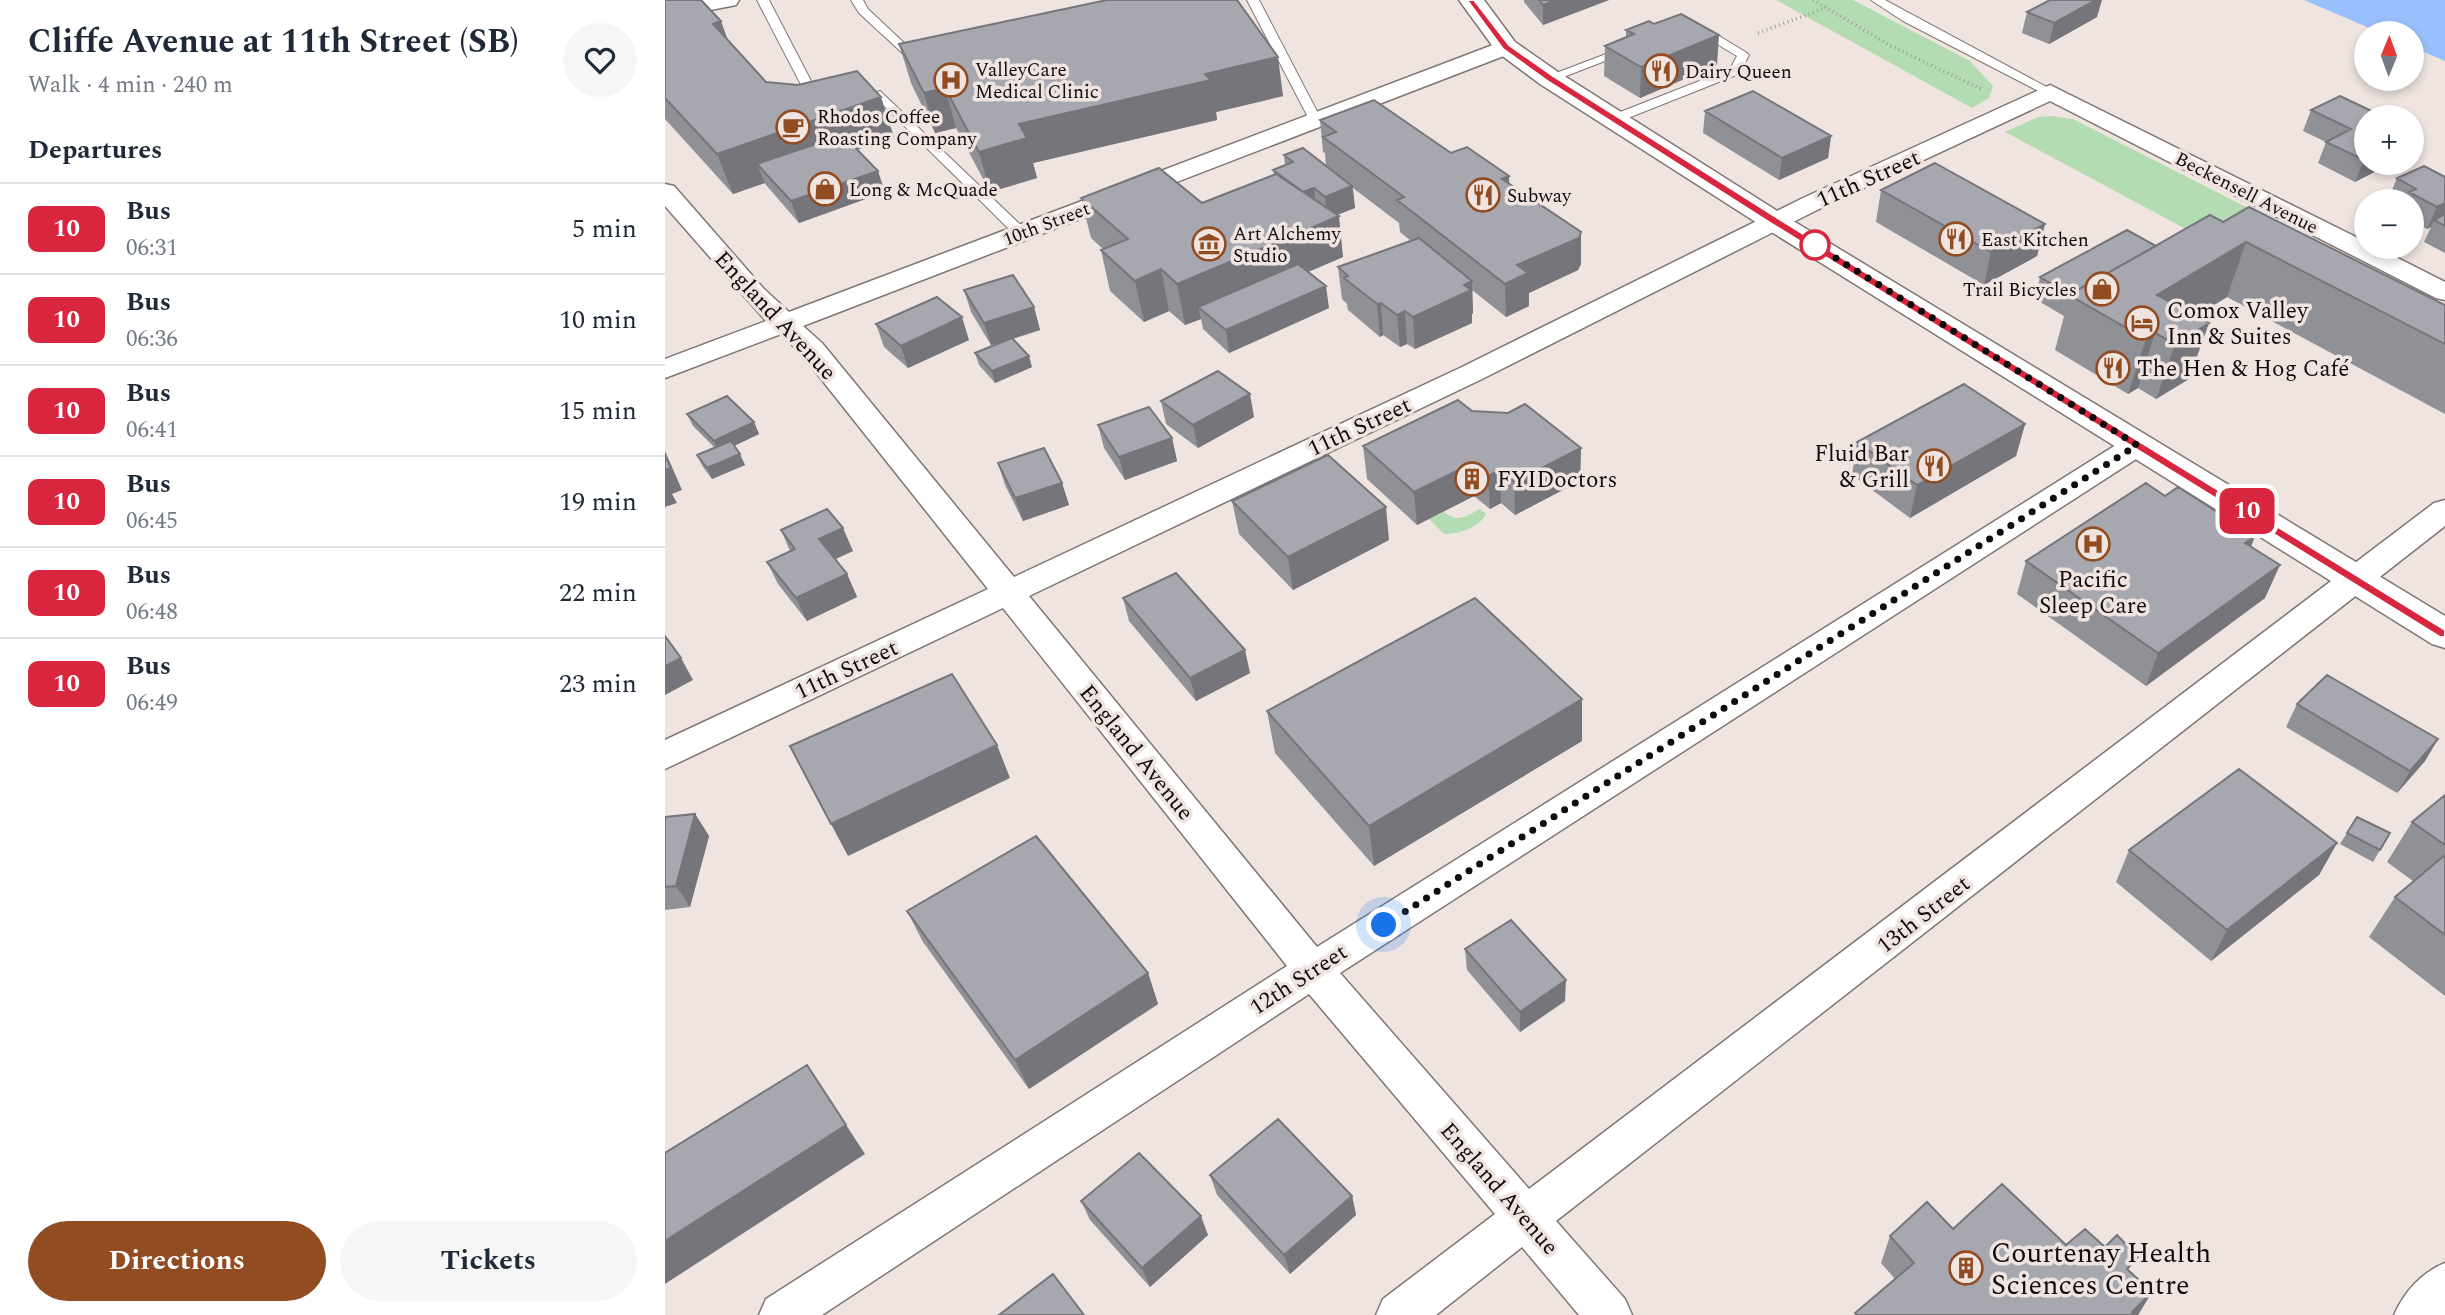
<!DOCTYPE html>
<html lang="en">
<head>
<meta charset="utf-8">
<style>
  body { margin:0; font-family:Spectral,serif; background:#f6f6f7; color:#1f2937; height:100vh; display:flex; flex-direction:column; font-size:26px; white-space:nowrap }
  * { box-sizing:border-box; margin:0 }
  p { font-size:23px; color:#747a83 }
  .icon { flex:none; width:38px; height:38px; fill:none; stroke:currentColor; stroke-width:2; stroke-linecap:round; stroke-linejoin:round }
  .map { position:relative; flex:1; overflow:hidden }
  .details { display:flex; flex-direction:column; background:#fff; width:665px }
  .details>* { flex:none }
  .badge { padding:0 14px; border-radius:10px; font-size:24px; line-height:46px }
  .needle { width:46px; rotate:1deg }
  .buttons { position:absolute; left:1689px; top:21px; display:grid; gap:14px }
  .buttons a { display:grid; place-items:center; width:70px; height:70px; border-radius:50%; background:#fff; box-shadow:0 4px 10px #0003; font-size:35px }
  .you { position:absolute; width:35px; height:35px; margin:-18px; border:5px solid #fff; border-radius:50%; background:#1a73e8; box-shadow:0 0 0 10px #1a73e833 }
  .map>.badge { position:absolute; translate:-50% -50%; box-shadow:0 0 0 4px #fff }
  h2 { padding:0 28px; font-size:26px; line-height:63px }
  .round { display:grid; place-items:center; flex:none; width:74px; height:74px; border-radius:37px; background:#f6f6f7 }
  .head { display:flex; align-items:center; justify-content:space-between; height:119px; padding:0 28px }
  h1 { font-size:33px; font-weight:700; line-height:52px }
  .primary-button { display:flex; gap:14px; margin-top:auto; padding:14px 28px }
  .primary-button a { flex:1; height:80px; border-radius:42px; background:#914c22; color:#fff; font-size:28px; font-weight:700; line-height:80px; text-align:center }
  .primary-button a+a { background:#f6f6f7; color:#1f2937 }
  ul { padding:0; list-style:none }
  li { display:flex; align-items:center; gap:21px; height:91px; padding:0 28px; border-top:2px solid #e0e1e3 }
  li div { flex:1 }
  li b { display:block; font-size:26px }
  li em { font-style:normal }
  li .badge { min-width:77px; font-weight:700; text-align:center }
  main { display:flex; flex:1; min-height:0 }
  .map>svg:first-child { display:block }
</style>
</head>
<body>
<main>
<section class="details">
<div class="head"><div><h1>Cliffe Avenue at 11th Street (SB)</h1><p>Walk · 4 min · 240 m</p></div><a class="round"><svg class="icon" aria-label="heart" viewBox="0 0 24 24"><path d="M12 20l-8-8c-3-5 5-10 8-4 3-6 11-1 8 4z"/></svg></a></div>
<h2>Departures</h2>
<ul>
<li><span class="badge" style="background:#d7263d;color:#fff">10</span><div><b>Bus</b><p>06:31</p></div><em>5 min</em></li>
<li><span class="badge" style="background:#d7263d;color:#fff">10</span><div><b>Bus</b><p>06:36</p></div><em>10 min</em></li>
<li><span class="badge" style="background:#d7263d;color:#fff">10</span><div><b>Bus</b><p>06:41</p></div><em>15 min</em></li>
<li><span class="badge" style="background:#d7263d;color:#fff">10</span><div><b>Bus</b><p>06:45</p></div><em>19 min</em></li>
<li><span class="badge" style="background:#d7263d;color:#fff">10</span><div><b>Bus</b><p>06:48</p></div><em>22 min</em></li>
<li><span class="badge" style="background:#d7263d;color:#fff">10</span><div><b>Bus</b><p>06:49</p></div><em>23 min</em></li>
</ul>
<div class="primary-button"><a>Directions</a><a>Tickets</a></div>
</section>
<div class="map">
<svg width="1780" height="1315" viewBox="0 0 1780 1315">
  <rect width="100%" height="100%" fill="#efe4e0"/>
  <path fill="#b4dcb2" d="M1111,0H1188L1305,61L1328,86L1324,98L1307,108Z
    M1386,116L1408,119L1780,308V368L1340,132L1373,117Z
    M815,509L821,514C814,528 793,534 779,534L764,519L779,512C792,523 800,517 815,509Z"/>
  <path fill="#99bffc" d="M1639,0H1780V61L1747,47L1746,33H1716Z"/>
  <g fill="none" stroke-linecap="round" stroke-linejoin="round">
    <defs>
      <path id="lane" d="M92,0H104L158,104L156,107L146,104Z
        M186,0H198L203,9L254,57V61H246L194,13Z
        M582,0H594L656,119L654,122L644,119Z
        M1206,0H1220L1391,92L1381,95L1238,21Z
        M1033,28H1041L1082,53L1084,55L1074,74L953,122H945V116L1065,69L1072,56L1035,34L1029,33L1027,31Z
        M962,46L968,49L966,51L888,81L878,78Z
        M215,91L361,230V236H351L212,99L192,103L186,99Z"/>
      <path id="street" d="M841,40L852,47L849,52L138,326L157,343L349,577L797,367L1138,198L1385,85L1701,242V247H1711L1780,282V300L1771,298L1385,101L1156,208L817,379L364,596L652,947L1462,438L1472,436L1482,438L1487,445L1482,452L675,973L864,1189L1769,503L1780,500V526L891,1221L960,1299L967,1315H914L857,1247L771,1315H711L718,1299L830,1214L644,994L157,1315H94L101,1299L622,966L338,608L0,769V740L323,589L137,355L116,334L0,378V359L101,321L0,206V184L9,186L99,289L124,312Z
        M1780,1263V1315H1729C1739,1292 1757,1272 1780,1263Z"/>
      <path id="secondary" d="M24,0H74L71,5L0,19V5Z
        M794,0H819L850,42L893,72L1120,216L1780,616V648L1767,644L1100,228L875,84L832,52Z"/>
    </defs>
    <use href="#lane" stroke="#7f7672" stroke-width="2"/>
    <use href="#street" stroke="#7f7672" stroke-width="3"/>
    <use href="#secondary" stroke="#7f7672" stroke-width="3"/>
    <path stroke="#a29a97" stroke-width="3.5" stroke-dasharray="1 3.5" stroke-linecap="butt" d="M1148,0L1226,46L1316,89
      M1093,33L1160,8"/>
    <use href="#lane" fill="#fff" fill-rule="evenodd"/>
    <use href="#street" fill="#fff" fill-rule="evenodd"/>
    <use href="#secondary" fill="#fff" fill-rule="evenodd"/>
  </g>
  <path fill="#909097" d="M0,0L62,39L101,82L229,137L192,150L220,192L134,223L101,185L100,183L68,194L0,119Z
    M859,0H944L878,25L859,2Z
    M1362,12L1432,17L1384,44L1357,33Z
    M989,24L1052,65L975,98L939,76L940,46L961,37V30Z
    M234,44L618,96L551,112L552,120L368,163L372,178L325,192L291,128L270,133L246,83Z
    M1675,96L1717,168L1690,182L1653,163L1661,142L1638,131L1646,110Z
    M1040,111L1166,136L1163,158L1114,180L1038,133Z
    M655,120L786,153L844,183L916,264L913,270L864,293V306L841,317L807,290L808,313L807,314V323L750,349L742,344L735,347L718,335L715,337L683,310L682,304L677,299L673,267L746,241L735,232L734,223L688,188L690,208L671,215L678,257L643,272L664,308L564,353L538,329L536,319L520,325L504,311L479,322L445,291L436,250L438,249L426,238L416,198L537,203L609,175L608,170L620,165L619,155L661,166L660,153L658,152Z
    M1780,177V253L1759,242L1766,227L1762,229L1746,220V201H1725L1723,200L1732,178Z
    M1216,190L1380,224L1372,256L1319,285L1211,222Z
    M1558,222L1780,305V414L1562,297L1531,316L1524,379L1491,399L1473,388L1463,394L1390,350L1399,316L1370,299L1375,277L1491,246Z
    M299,290L369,307L375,330L348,339L367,367L330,383L314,365L310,353L342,340L326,345L306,312Z
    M211,324L304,340L243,368L219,347Z
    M496,401L589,417L533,448L501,424Z
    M807,411L916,448L915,481L850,515L836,503L825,509L809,496L752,525L702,479L698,446Z
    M22,414L89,422L94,434L69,446L80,465L47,479L38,467L32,455L50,448L28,426Z
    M1360,424L1351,456L1245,518L1187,475L1192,442Z
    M433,425L507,438L512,461L460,480L439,448Z
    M333,463L397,483L404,505L358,521L340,485Z
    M1500,496L1590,536L1586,547L1600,598L1481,686L1352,594L1361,561Z
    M567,501L724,540L628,590L574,534Z
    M116,530L188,551L170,559L182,574L192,597L142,621L113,584L102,562L125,551Z
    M458,598L585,673L531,701L464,621Z
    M917,699V741L709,866L610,753L602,711Z
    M1632,704L1773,739L1760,761L1732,793L1621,727Z
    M1780,795V996L1704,937L1730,897L1748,881L1722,862L1747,822Z
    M30,814L44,836L25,907L0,910V817Z
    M1692,817L1725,833L1708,862L1675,844Z
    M1672,843L1654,875L1546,961L1451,882L1464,850Z
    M242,911L483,973L493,1004L364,1089L258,942Z
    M800,949L900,1001L855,1032L802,970Z
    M545,1175L687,1196L691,1215L625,1274L552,1195Z
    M416,1201L543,1235L485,1287L425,1220Z
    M1288,1229L1401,1245L1440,1247L1487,1292L1473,1315H1190V1313L1230,1279L1216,1263L1225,1236Z"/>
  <path fill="#75757b" d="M890,0H944L878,25V5Z
    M1431,0H1437L1432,17L1384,44L1389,23Z
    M56,21L70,60L48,24Z
    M1054,35L1052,65L975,98L976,67Z
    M613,57L618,96L551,112L552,120L368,163L372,178L325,192L314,152L354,124L540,74Z
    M280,88L291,128L270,133L259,93Z
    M216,97L229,137L107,180L92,164L100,183L68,194L52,154Z
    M1166,136L1163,158L1114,180L1117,158Z
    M1701,157V163H1719L1717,168L1690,182L1699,160Z
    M213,171L220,192L134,223L126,201Z
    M844,176L845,208L837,179Z
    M687,186L690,208L662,219L660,197Z
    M649,188L651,210L636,192Z
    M1780,203V220H1769L1766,227L1762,229L1772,207Z
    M674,216L678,257L543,315L533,307L536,319L520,325L512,284Z
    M1380,224L1372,256L1319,285L1326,252Z
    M916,232V264L913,270L864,293V306L841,317L840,284L852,265Z
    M1581,242L1562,297L1497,337L1490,333L1473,388L1463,394L1481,339L1492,295Z
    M496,269L504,311L479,322L470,281Z
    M807,281L808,313L807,314V323L750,349L748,317Z
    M661,286L664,308L564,353L561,330Z
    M716,303L718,335L715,337L712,304Z
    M369,307L375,330L326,345L319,323Z
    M740,311L742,344L735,347L732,315Z
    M297,317L304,340L243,368L236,346Z
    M1544,323L1524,379L1491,399L1510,344Z
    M364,356L367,367L330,383L327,371Z
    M585,394L589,417L533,448L528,425Z
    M89,422L94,434L54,453L49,441Z
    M1360,424L1351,456L1245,518L1252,485Z
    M507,438L512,461L460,480L454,457Z
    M916,448L915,481L850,515L849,482Z
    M0,451L17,490L7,494L12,503L0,507Z
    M75,454L80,465L47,479L42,468Z
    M808,463L809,496L752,525L749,492Z
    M835,470L836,503L825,509L823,476Z
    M397,483L404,505L358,521L350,498Z
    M721,507L724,540L628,590L623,557Z
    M178,528L188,551L164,562L154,539Z
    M1590,536L1577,569L1580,543Z
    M1615,565L1600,598L1481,686L1493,653Z
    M182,574L192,597L142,621L131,598Z
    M580,650L585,673L531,701L525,678Z
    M16,658L28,680L0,695V666Z
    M917,699V741L709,866L704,826Z
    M1773,739L1760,761L1732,793L1745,771Z
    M332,745L345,778L183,856L166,824Z
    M30,814L44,836L25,907L11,886Z
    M1672,843L1654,875L1546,961L1562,930Z
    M483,973L493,1004L364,1089L350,1060Z
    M901,980L900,1001L855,1032V1012Z
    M142,1065L200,1154L0,1284V1241Z
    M687,1196L691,1215L625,1274L619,1255Z
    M536,1216L543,1235L485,1287L477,1268Z
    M1487,1292L1473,1315H1465L1467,1312Z"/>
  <path fill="#a7a7b0" stroke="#75757b" stroke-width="2" d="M0,0H36L56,21L48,24L101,82L133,85L192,71L216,97L52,154L0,98Z
    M442,0H572L613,57L540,74L546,80L354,124L362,138L314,152L280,88L259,93L234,44Z
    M874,0H890L878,5Z
    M1385,0H1431L1389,23L1362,12Z
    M1016,14L1054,35L976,67L940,46L969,34L961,30L984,21L989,24Z
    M1088,91L1166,136L1117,158L1040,111Z
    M1675,96L1719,117H1701V159L1699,160L1661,142L1686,129L1646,110Z
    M709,100L786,153L802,147L844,176L837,179L916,232L914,238L852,265L863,273L840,284L732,200L739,197L658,137L671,132L655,120Z
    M178,135L213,171L126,201L92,164Z
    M638,148L687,186L660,197L649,188L638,192L608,170L628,162L619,155Z
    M1270,163L1380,224L1326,252L1216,190Z
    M1759,166L1780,177V203L1772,207L1744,192L1751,189L1732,178Z
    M494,168L537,203L611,174L674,216L512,284L496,269L470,281L436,250L463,239L416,198Z
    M1584,207L1780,305V344L1581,242L1492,295L1544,323L1510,344L1490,333L1481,339L1404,295L1545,215L1558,222Z
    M1780,214V226L1769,220Z
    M1462,230L1491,246L1405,294L1375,277Z
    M754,238L807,281L799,285L806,290L748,317L740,311L732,315L716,303L712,304L679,278L683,276L673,267Z
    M633,264L661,286L561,330L533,307Z
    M348,275L369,307L319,323L299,290Z
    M272,297L297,317L236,346L211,324Z
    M347,338L364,356L327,371L310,353Z
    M553,371L585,394L528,425L496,401Z
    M1299,384L1360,424L1252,485L1192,442Z
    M62,396L89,422L49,441L22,414Z
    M793,400L807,411L843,413L860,404L916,448L849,482L835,470L823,476L808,463L749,492L698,446Z
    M484,407L507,438L454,457L433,425Z
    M66,441L75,454L42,468L32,455Z
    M379,448L397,483L350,498L333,463Z
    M0,455L6,468L0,470Z
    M663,455L721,507L623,557L567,501Z
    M1481,483L1500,496L1513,487L1590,536L1580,543L1615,565L1493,653L1361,561Z
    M162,509L178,528L154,539L182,574L131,598L102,562L130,549L116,530Z
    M511,573L580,650L525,678L458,598Z
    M810,598L917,699L704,826L602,711Z
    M0,636L16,658L0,666Z
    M287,674L332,745L166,824L125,746Z
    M1662,675L1773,739L1745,771L1632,704Z
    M1574,769L1672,843L1562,930L1464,850Z
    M1780,795V845L1747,822Z
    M30,814L11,886L0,887V817Z
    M1692,817L1725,833L1715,850L1682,833Z
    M371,836L483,973L350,1060L242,911Z
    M1780,855V935L1730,897Z
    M846,920L901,980L855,1012L800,949Z
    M142,1065L181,1125L0,1241V1153Z
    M613,1119L687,1196L619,1255L545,1175Z
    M474,1153L536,1216L477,1268L416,1201Z
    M1337,1184L1401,1245L1420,1229L1440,1247L1452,1235L1473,1257L1462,1269L1487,1292L1467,1312L1470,1315H1192L1190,1313L1249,1263L1225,1236L1262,1202L1288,1229Z
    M388,1274L419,1315H334Z"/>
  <path fill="#d7263d" stroke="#fff" stroke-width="2" d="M802,0H809L844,45L888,76L1114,219L1780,630V637H1775L1107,224L881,80L838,49Z"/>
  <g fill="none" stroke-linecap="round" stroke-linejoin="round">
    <path stroke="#0f0c0b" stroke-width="7" stroke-dasharray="0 12.6" d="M719,925L1472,445L1150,245"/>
  </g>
  <defs>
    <symbol id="restaurant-ring" viewBox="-11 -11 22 22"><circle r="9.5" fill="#efe4e0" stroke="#914c22" stroke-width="1.5"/><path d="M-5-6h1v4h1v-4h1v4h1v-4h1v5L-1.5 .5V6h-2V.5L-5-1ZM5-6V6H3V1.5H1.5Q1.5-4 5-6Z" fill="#914c22"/></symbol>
    <symbol id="hospital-ring" viewBox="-11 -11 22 22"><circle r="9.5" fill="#efe4e0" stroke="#914c22" stroke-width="1.5"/><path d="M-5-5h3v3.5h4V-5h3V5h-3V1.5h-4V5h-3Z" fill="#914c22"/></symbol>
    <symbol id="cafe-ring" viewBox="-11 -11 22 22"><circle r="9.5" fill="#efe4e0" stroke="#914c22" stroke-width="1.5"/><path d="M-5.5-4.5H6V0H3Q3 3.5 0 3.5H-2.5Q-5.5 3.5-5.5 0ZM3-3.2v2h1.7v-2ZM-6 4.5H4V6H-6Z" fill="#914c22"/></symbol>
    <symbol id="shop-ring" viewBox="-11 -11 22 22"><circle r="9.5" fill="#efe4e0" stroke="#914c22" stroke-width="1.5"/><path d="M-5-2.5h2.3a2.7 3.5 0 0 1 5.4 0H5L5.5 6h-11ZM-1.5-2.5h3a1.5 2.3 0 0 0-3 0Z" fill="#914c22"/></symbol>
    <symbol id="museum-ring" viewBox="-11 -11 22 22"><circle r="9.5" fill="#efe4e0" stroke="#914c22" stroke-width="1.5"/><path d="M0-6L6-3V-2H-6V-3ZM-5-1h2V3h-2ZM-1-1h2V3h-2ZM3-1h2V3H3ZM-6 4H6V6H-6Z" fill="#914c22"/></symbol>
    <symbol id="hotel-ring" viewBox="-11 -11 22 22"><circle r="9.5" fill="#efe4e0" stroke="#914c22" stroke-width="1.5"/><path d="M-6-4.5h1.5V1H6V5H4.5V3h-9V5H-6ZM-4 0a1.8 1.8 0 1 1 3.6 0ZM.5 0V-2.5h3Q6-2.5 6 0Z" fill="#914c22"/></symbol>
    <symbol id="building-ring" viewBox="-11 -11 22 22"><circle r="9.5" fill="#efe4e0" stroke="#914c22" stroke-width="1.5"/><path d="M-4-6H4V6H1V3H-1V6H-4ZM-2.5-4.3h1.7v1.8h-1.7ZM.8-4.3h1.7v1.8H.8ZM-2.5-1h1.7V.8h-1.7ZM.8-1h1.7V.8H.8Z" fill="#914c22"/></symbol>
  </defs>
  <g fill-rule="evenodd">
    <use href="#restaurant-ring" x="977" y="52" width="38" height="38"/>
    <use href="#hospital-ring" x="267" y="61" width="38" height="38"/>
    <use href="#cafe-ring" x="109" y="108" width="38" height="38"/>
    <use href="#shop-ring" x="141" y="170" width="38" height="38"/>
    <use href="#restaurant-ring" x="799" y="176" width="38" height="38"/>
    <use href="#restaurant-ring" x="1272" y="220" width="38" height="38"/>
    <use href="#museum-ring" x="525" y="225" width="38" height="38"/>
    <use href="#shop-ring" x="1418" y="270" width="38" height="38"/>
    <use href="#hotel-ring" x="1458" y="304" width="38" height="38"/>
    <use href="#restaurant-ring" x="1429" y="349" width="38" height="38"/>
    <use href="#restaurant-ring" x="1250" y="447" width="38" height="38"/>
    <use href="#building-ring" x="788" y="460" width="38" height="38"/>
    <use href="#hospital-ring" x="1409" y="525" width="38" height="38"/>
    <use href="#building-ring" x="1282" y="1249" width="38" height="38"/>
  </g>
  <circle fill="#fff" stroke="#d7263d" stroke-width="3.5" cx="1150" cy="245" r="14"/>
  <g text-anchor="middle" stroke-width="7" stroke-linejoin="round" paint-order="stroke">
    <g font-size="19" fill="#0f0c0b" stroke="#efe4e0" text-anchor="start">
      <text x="310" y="76">ValleyCare<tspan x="310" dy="22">Medical Clinic</tspan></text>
      <text x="1020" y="78">Dairy Queen</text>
      <text x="152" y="123">Rhodos Coffee<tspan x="152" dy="22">Roasting Company</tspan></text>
      <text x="184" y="196">Long &amp; McQuade</text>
      <text x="842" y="202">Subway</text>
      <text x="568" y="240">Art Alchemy<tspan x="568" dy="22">Studio</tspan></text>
      <text x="1316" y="246">East Kitchen</text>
      <text x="1412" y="296" text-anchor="end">Trail Bicycles</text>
    </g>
    <g font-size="19" fill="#0f0c0b" stroke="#efe4e0">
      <text transform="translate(1582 192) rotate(27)" y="7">Beckensell Avenue</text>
      <text transform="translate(381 223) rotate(-21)" y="7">10th Street</text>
    </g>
    <g font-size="23" fill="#0f0c0b" stroke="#efe4e0">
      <text transform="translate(1203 178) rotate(-24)" y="8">11th Street</text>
      <text transform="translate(111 315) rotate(47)" y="8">England Avenue</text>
      <text transform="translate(694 426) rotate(-25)" y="8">11th Street</text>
      <text transform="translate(181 669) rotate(-25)" y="8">11th Street</text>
      <text transform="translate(472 752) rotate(51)" y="8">England Avenue</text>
      <text transform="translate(1258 914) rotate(-38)" y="8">13th Street</text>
      <text transform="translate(633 979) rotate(-33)" y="8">12th Street</text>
      <text transform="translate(835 1188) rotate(49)" y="8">England Avenue</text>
    </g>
    <g font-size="23" fill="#0f0c0b" stroke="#efe4e0" text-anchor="start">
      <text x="1502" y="318">Comox Valley<tspan x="1502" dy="26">Inn &amp; Suites</tspan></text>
      <text x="1472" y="376">The Hen &amp; Hog Café</text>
      <text x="1244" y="461" text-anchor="end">Fluid Bar<tspan x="1244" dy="26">&amp; Grill</tspan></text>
      <text x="832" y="487">FYIDoctors</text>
      <text x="1428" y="587" text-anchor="middle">Pacific<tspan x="1428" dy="26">Sleep Care</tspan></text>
    </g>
    <g font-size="28" fill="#0f0c0b" stroke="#efe4e0" text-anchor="start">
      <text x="1326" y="1262">Courtenay Health<tspan x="1326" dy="32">Sciences Centre</tspan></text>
    </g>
  </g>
</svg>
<div class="buttons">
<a><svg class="needle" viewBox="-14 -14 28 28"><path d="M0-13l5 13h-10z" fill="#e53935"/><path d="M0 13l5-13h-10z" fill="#747a83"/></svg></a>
<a>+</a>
<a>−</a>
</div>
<div class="you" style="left:719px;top:925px"></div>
<b class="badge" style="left:1582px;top:511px;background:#d7263d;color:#fff">10</b>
</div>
</main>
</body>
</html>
